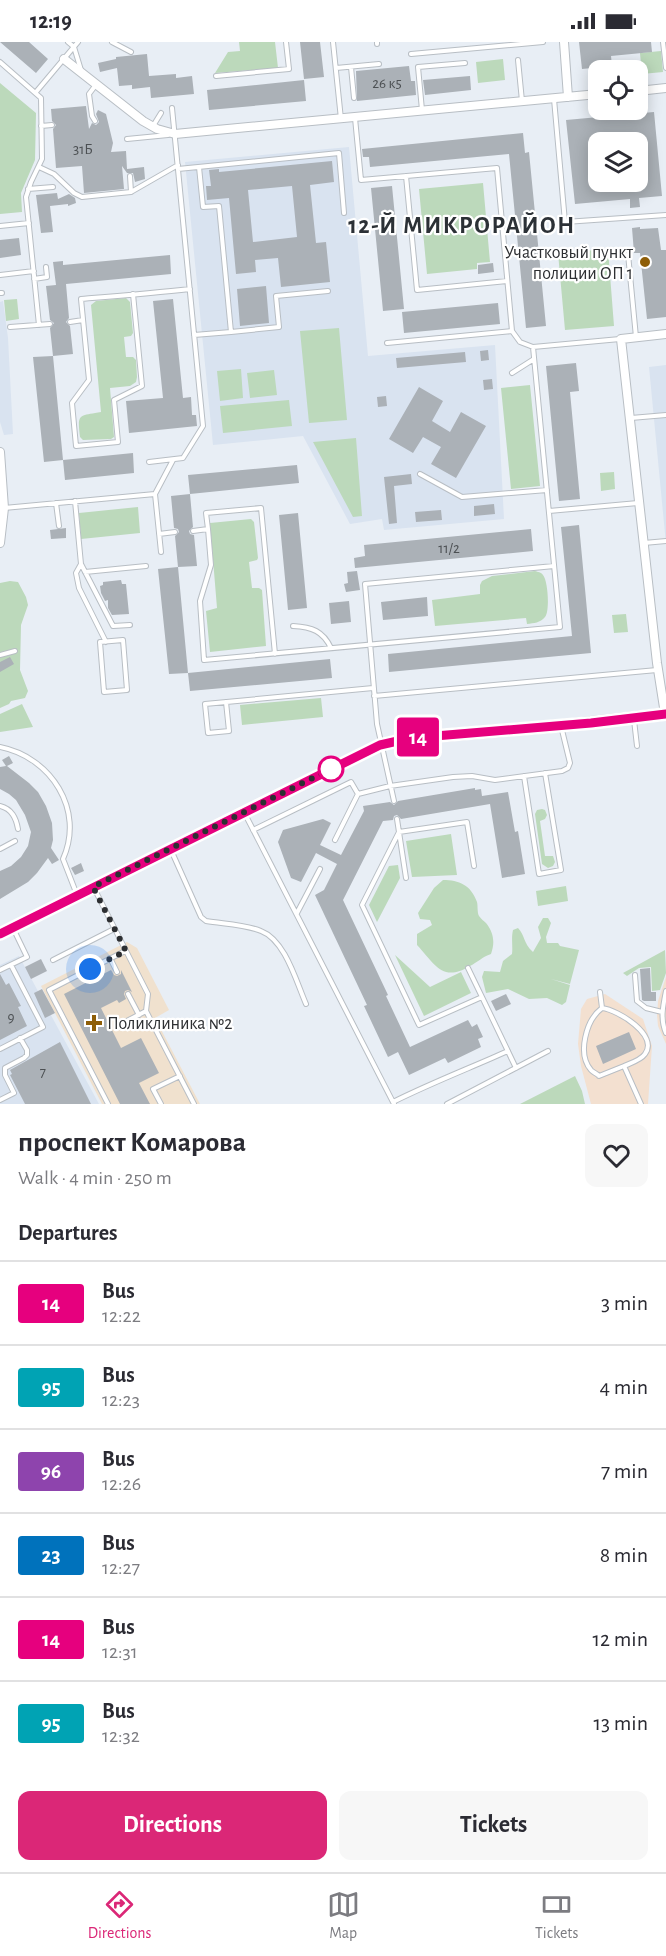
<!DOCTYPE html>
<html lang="en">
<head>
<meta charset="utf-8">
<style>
  body { margin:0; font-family:"Alegreya Sans",sans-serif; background:#f7f7f7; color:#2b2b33; height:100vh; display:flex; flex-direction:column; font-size:22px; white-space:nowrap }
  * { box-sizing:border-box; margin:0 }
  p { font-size:20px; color:#7c7c81 }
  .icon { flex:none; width:33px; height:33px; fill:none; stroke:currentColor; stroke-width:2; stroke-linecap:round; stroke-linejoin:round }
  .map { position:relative; height:1062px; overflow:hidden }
  .details { display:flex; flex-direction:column; background:#fff; flex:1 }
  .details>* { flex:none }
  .badge { padding:0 12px; border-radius:4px; font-size:21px; line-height:39px }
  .controls { position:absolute; left:588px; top:18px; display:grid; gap:12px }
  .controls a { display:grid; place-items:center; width:60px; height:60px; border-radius:12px; background:#fff; box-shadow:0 3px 15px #0003; font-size:30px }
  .you { position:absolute; width:30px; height:30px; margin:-15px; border:4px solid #fff; border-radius:50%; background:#1a73e8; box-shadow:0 0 0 9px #1a73e833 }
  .map>.badge { position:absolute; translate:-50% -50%; box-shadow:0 0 0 3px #fff }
  h2 { padding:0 18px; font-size:22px; line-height:54px }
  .round { display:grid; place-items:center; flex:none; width:63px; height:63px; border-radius:12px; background:#f7f7f7 }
  .headline { display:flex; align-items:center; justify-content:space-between; height:102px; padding:0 18px }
  h1 { font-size:28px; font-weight:700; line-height:45px }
  .primary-button { display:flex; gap:12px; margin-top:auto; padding:12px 18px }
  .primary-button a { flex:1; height:69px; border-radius:12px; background:#db2777; color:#fff; font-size:24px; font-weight:700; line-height:69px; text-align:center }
  .primary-button a+a { background:#f7f7f7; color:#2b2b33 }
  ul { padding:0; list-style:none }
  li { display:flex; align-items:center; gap:18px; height:84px; padding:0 18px; border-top:2px solid #e1e1e2 }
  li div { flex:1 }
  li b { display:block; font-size:22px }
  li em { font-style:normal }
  li .badge { min-width:66px; font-weight:700; text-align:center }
  .status { display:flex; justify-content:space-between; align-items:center; height:42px; padding:0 30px; background:#fff; direction:ltr }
  .status svg { height:16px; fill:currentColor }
  .tab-bar { display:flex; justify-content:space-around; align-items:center; height:84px; border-top:2px solid #e1e1e2; background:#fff; font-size:16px; color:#7c7c81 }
  .tab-bar a { display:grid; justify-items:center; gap:3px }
  .tab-bar .active { color:#db2777 }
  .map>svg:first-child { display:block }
</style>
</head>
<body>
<div class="status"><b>12:19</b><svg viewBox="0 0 49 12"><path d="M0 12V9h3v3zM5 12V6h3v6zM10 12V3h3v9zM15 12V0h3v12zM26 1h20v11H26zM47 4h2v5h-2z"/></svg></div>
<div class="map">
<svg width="666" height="1062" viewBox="0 0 666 1062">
  <rect width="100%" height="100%" fill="#e8eef5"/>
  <path fill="#d9e3f0" d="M349,105L368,314L495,303L504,477L384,488L382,477L350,482L303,394L213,403L185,120Z
    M3,259L8,296L13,392L4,393L0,380V260Z
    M666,323V502L649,325Z
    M19,914L99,1062H0V923Z"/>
  <path fill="#f3e0d0" d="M666,935V1002L658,984L657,973L658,959Z
    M605,952L643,977L652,1004L648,1062H591L581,1024L578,1002L581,967L587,957Z"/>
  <path fill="#f0e1ce" d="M127,900L137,906L169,968L155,976L200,1062H102L41,944Z"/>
  <path fill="#bcd9bb" d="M239,0H275L278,26L215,31L228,10L240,9Z
    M661,9L663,30L642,32L640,11Z
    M503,17L505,38L478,41L476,20Z
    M0,41L36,71L35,118L21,151L22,170L0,172Z
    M483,141L490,220L477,221V227L427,232L419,147Z
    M608,207L614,284L565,288L558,211Z
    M126,256L130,260L133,291L131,294L124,295L126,315H133L136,318L137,335L136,340L130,344L110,346L114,395L111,397L83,398L80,395C77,371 79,374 101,370L91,263L96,259Z
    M17,257L19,277L6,279L4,258Z
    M339,286L347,378L309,381L300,289Z
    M241,327L243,356L220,359L217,329Z
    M274,328L277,353L250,356L247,331Z
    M530,343L540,444L511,447L501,346Z
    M289,358L292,384L223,391L220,364Z
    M356,396L362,474L353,475L313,400Z
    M614,430L615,447L601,449L600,431Z
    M138,465L140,491L81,497L79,471Z
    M251,477L254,480L258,516L257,518L249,520L252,546H259L262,548L266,604L210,610L206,569L217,566L210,481Z
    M535,529C538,530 541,530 543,533C548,539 550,569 545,575C540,581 534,581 527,582L526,576L435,584L432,558L480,552V543L482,539L492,534Z
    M10,539L18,540L26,555L28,563L21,583L20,628L28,649L25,656L11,659L9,662L0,666V541Z
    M626,572L628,590L614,591L612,573Z
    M321,656L323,675L242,683L240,663Z
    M22,662L33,685L0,690V672Z
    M542,767L545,768L547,773L545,777L540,779L545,814H553L555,820L553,824L548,826L542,822L535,772L537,768Z
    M451,792L457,833L412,835L406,799Z
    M398,823L400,836L377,880L369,863L389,824Z
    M443,838C459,838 471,843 477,860C478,864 477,870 479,874C481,877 484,879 486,881C494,891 495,901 491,912C482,915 478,920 470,924C442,941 435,922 417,903V892L432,883L430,878L420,877L418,871L434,846Z
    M566,844L568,859L538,864L536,849Z
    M543,876H548L551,881L546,895L547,901H558L560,904L579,908L570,942L551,937L570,943L566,960L562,963L547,956L529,957L508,947L486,951L482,935L484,929L500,930L503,919L512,912C513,904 511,897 513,888L518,886C525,893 523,901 533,910L541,896L538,885Z
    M665,908L666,931L660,948L652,949L651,925L639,926L627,934L623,931Z
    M395,913L430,945L461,930L471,951L424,974Z
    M575,1034L582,1049L585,1062H520Z"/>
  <path fill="#abb1b7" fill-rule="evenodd" d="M0,0H29L48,17L36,31Z
    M300,0H320L324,35L304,37Z
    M579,0H651L652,10L611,14L612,24L582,27Z
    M147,12L149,34L176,32V36L192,34L194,52L151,56L150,45L132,47V43L119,44L117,26L100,30L98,21L116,17V15Z
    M409,24L411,39H415L416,53L357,59L356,29Z
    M470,34L471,48L425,53L423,38Z
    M304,38L306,59L209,68L207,48Z
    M86,64L89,87L92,81L96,83L99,80L96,72L98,68L106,72L113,101L111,110L126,109L127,127L144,125L145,137L135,140L133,131H127L122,124L124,147L84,151L82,124L56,126L53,87L56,83L52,79L51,67Z
    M654,70L662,154L639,156L640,165L630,166V157L575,162L566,78ZM598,100H638V140H598Z
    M523,91L525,111L529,110L546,284L526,286L509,112L370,125L369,115H363L362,107Z
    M332,119L334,140L310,143L316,201L326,200L330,240L281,245L278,216L255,218L256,230L236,232L229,156L207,158L206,144H211L209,128L219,127V130ZM292,144L297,195L253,200L248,148Z
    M392,144L404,267L383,269L371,146Z
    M57,151L58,157L69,152L75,156L76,161L68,164V162L50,164L53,190L41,191L36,153Z
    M640,185V187L658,186L661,208H666V275L647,277L640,211H634L632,186Z
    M19,196L21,213L0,216V198Z
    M170,213L171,232L66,242L69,276L66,280L70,284L73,312L53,314L50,286L54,281L50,278L46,244L56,243L53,220L63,219V223Z
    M493,221L494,230L478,232V223Z
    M266,244L269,281L240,284L237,247Z
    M173,257L183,356L191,355L192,373H196L197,384L129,391L126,359L163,356L153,259Z
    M498,261L500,282L404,291L402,270Z
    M488,308L489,318L481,319L480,309Z
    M465,310L466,320L397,326L396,316Z
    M53,314L63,418L44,420L33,315Z
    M576,321L579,349L570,350L580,457L559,459L546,324Z
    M492,337L493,347L484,348L483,338Z
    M419,345L443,359L432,379L450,390L461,370L486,384L456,436L431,422L441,405L423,395L413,411L389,397Z
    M386,354L387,364L378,365L377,355Z
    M133,411L134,431L65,438L63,418Z
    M297,423L299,441L190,452L188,433Z
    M411,432L412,442L394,444L397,481L389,482L384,435Z
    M190,452L193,485L189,489L190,492L194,493L197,524L178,525L175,494L179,490L178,487L174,486L171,454Z
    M494,462L495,472L474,474V464Z
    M441,468L442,478L416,480L415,470Z
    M298,471L307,566L288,568L279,473Z
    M579,483L591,611L389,630L388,612L572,594L561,485Z
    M66,486V496L51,497L50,488Z
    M531,487L533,509L355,526L354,516L365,514L364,503Z
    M178,525L188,631L169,632L158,527Z
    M357,529L360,548L346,550L344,542L348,541L347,530Z
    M121,538L122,542H126L129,572L112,573L108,566V558L105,559L101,551L100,544L103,543V540Z
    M427,555L428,574L383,578L381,560Z
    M349,559L351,580L331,582L329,561Z
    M10,615L14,622L0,630V620Z
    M330,617L332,636L190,649L188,631Z
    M9,714L13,721L7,724L29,741L38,750L46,764L52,781L53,798L51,806L59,818L52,822L48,816L37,831L28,840L0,857V829L11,824L21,815L28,804L31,790L25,773L16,758L9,752L0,747V725L6,724L2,718Z
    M475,746V748L481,747L482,754L508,750L515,790L518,789L525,832L502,836L490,762L401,777L397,773L394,774L393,778L383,779L343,858L388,953L386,954L410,1005L468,978L472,985L477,982L483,995L478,997L481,1005L448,1021L445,1016L409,1033L398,1010L388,1015L364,964L367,963L315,853L324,848L337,822L316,811L301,840L291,836L278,800L283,788L323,777L331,781L320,803L341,813L364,769L363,764L390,760L394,763L398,759Z
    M81,821L84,829L75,833L71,826Z
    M41,917L47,929L31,937L25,925Z
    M650,926L651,950H656V959H644L642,958L640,927Z
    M111,928L114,933L117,934L121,932V928L132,950L128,948L125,949L124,952L126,957L119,961L117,958L101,966L121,1006L141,996L159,1031L139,1041L150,1062H120L64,952Z
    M0,932L6,943L9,941L21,964L18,965L27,984L0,998Z
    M42,947L55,971L45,976L34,951Z
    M506,952L511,962L496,969L491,959Z
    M629,990L636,1007L603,1022L596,1004Z
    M60,1000L91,1062H25L10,1033L12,1032L10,1028Z"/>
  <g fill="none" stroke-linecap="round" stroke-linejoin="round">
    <defs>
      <path id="lane" d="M68,0L74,5L81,28
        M112,0L131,10
        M333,0L341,77
        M377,0V2
        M663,0L666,26
        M411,12L543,0
        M518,18L522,59
        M0,20L41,56L42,117L31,140L26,155L39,283
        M351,25L354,56
        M336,26L379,22
        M216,34L289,27L286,0
        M36,50L78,0
        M554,57L565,180L666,173
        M422,68L418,25L465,21
        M355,76L361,138L497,126L512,289L520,300L533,305L620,297
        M95,79L92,74L89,52L95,44
        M41,84L52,83
        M153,84L161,71
        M127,97L168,93
        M39,125L54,132L74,151L82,155L131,150L178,123
        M178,127L339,111L344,171
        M130,134L131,150
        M406,134L417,248L507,239
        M28,147L53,145
        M0,184L29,181
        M628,212L636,295
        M0,233L34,229
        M34,237L47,235L46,225
        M0,251H2
        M133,252L142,344L114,358L118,400L76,404L72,361L89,338L81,257C117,254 154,251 190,247
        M70,280L83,278
        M10,285L50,282
        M231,290L279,285L276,254L328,249
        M194,293L231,290L219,164L203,165L199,125
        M387,301L512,289
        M512,331L534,317
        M631,376L666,373
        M149,420L183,416L203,384L172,66
        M420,432L462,455L547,448
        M75,459L81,522L113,584L130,583
        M56,461L59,484
        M4,466L155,452
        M549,469L638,461
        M208,487L206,471L261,466L275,612
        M193,489L208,487L211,523L200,559L204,618L560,585L533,305
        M159,492L175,490
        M644,501L666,499
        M161,510L155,452L173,418
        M81,522L76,531L79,546L106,600
        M85,530L146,524
        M293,584C312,585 323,589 331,606
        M123,598L127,648L104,650L100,600Z
        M0,613L15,609
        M374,654L657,628
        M226,660L229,689L208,691L205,662L373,646
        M634,678L637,704
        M0,705C51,715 85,768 63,817L77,853
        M524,734L539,832L561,828L545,731
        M394,759L377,682L365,542L554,524
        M0,764C12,767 16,776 18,787
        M245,772L394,1062
        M397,777L406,836
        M253,788L351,740L358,752L390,744L453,735L472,734L495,738L562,729L568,726L570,721L561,684
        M335,798L358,752
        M0,807L15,799
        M171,808L201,875L206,879C224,882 244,882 261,889C285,898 296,939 306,962
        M474,824L467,780L399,790L362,863L419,983L482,955L516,1026
        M94,846L148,952L146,969L194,1062
        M297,871L320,827
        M110,916L117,930
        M53,918L114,887
        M468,926L482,955
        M0,928L27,915L13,886
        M635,933L637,959L646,966L662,970
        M666,949C663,964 660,977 666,991
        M600,950L602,966
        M128,952L139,973
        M602,966C586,978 577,1012 591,1028C591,1029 599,1033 599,1034L624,1024L641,1062
        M602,966C618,968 659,993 645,1012C641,1018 631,1021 624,1024
        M123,981L146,969
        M0,1007L43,985L11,923
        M0,1058L14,1051L5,1033V1026L24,1016L27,1013V1008L20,996
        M393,1060C431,1041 470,1026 508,1009
        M108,1062L49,948L125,909
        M161,1062L153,1047L180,1034
        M447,1062L548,1009"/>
      <path id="street" d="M564,0L568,55
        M64,17L143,79L157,87L175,92L598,52
        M638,49L666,46
        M0,410L4,466L0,501
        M665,672L657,621L621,297L666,292"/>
      <path id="secondary" d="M0,892L380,703L411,696L569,683L666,672"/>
    </defs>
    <use href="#lane" stroke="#b8bec4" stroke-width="6"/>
    <use href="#street" stroke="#b8bec4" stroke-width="10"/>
    <use href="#secondary" stroke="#b8bec4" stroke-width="13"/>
    <use href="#lane" stroke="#fff" stroke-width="4"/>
    <use href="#street" stroke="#fff" stroke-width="8"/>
    <use href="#secondary" stroke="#fff" stroke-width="10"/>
  </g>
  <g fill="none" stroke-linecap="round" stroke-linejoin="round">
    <defs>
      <path id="line" d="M0,892L380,703L411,696L591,681L666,672"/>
    </defs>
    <use href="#line" stroke="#fff" stroke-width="14"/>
    <use href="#line" stroke="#e6007e" stroke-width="9"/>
    <path stroke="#2d2f32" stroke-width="6" stroke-dasharray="0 10.8" d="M90,927L126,909L93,845L331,727"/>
  </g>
  <g fill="#8e5e08" stroke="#fff" stroke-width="2">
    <circle cx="645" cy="220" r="6"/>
    <path d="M91 972h6v6h6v6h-6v6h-6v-6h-6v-6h6z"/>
  </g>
  <circle fill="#fff" stroke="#e6007e" stroke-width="3" cx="331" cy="727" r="12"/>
  <g text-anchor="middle" stroke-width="4.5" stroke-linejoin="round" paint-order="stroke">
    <g font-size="15" fill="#4c5053">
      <text x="387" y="46">26 к5</text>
      <text x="83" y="112">31Б</text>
      <text x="449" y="511">11/2</text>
      <text x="11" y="980">9</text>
      <text x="43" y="1035">7</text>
    </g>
    <g font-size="18" fill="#2d2f32" stroke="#fff" text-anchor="end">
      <text x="633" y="216">Участковый пункт<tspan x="633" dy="21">полиции ОП 1</tspan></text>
      <text x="107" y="987" text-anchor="start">Поликлиника №2</text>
    </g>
    <g font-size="24" font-weight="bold" letter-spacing="1.5" fill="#2c3136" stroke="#fff">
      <text x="462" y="191">12-Й МИКРОРАЙОН</text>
    </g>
  </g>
</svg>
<div class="controls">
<a><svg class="icon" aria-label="locate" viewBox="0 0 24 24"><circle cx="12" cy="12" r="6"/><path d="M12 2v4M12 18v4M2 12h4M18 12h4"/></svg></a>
<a><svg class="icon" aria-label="layers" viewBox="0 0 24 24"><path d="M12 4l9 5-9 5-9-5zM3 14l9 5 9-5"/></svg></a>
</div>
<div class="you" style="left:90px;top:927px"></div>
<b class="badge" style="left:418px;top:695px;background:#e6007e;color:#fff">14</b>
</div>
<section class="details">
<div class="headline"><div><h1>проспект Комарова</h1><p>Walk · 4 min · 250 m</p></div><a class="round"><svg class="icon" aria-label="heart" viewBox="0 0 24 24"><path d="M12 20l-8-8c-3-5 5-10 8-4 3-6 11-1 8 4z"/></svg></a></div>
<h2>Departures</h2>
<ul>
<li><span class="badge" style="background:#e6007e;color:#fff">14</span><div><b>Bus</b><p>12:22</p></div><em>3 min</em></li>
<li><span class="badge" style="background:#00a3b4;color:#fff">95</span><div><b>Bus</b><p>12:23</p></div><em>4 min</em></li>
<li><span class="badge" style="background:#8e44ad;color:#fff">96</span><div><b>Bus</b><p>12:26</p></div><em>7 min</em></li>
<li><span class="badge" style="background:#0072bc;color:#fff">23</span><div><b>Bus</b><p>12:27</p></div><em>8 min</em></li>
<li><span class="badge" style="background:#e6007e;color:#fff">14</span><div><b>Bus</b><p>12:31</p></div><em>12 min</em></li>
<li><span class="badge" style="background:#00a3b4;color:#fff">95</span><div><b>Bus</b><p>12:32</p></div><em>13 min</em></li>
</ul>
<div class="primary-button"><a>Directions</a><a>Tickets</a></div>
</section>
<nav class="tab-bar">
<a class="active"><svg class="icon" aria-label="directions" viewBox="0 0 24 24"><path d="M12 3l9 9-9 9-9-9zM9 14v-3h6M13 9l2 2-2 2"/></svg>Directions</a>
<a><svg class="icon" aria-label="map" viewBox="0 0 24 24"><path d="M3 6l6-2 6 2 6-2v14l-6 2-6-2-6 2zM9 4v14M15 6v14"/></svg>Map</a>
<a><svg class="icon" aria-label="tickets" viewBox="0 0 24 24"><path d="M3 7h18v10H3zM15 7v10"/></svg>Tickets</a>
</nav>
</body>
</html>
